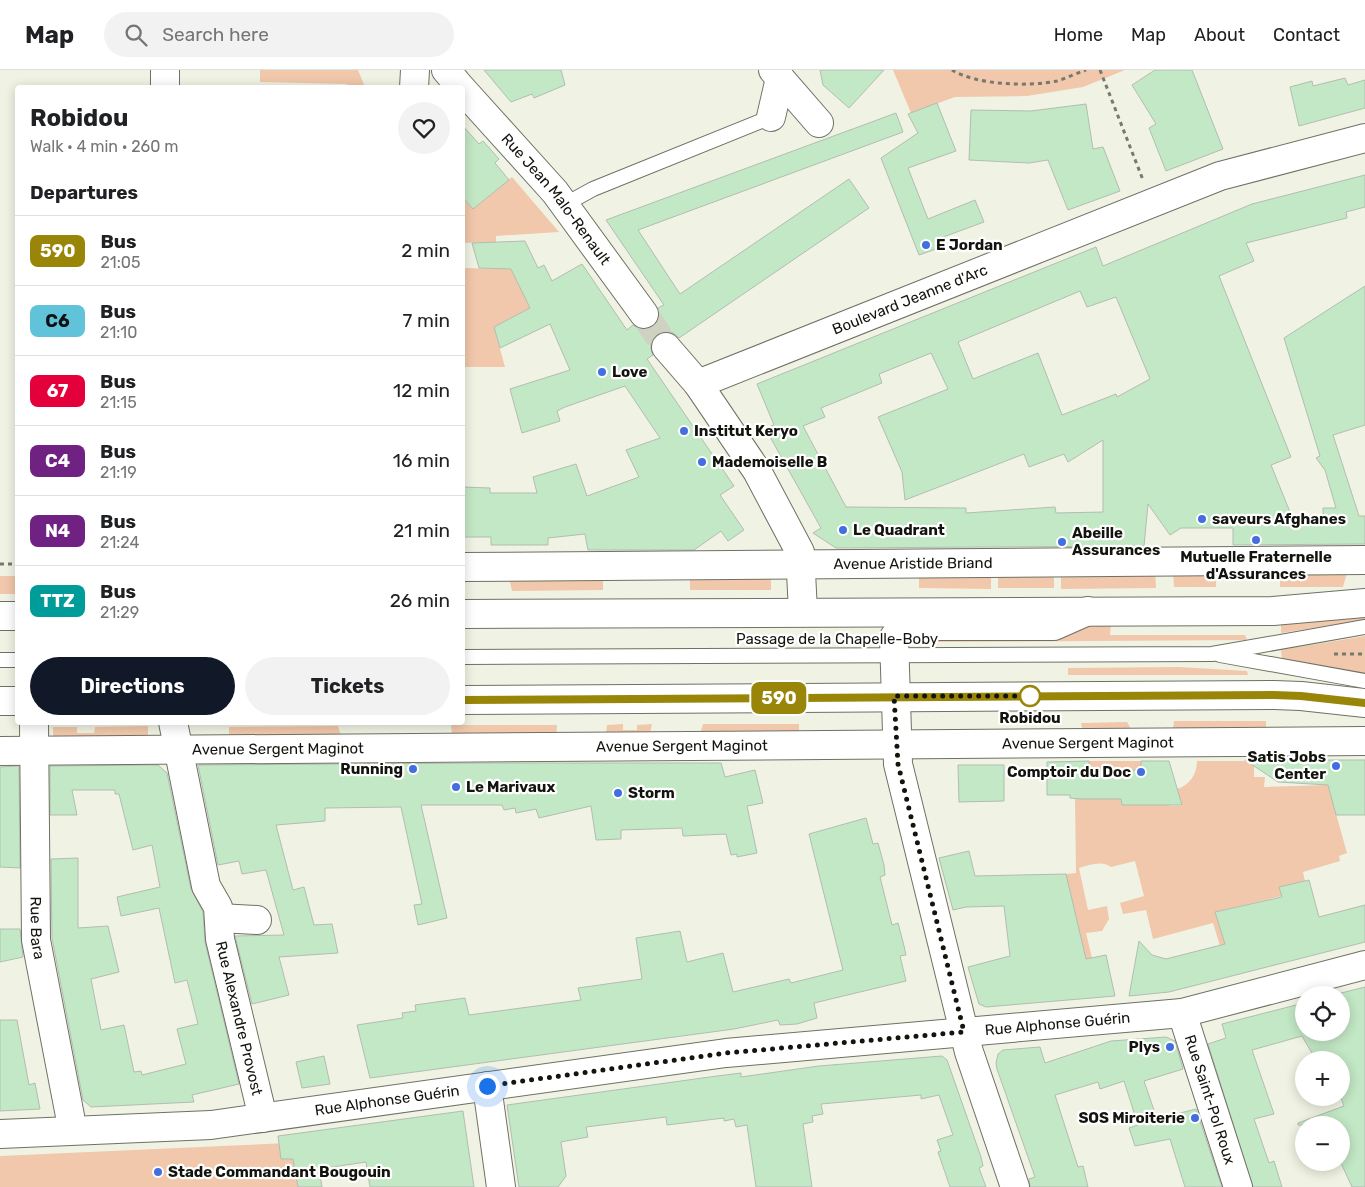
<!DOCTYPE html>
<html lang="en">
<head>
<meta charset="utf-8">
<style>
  body { margin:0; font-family:Rubik,sans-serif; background:#f2f2f2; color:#202124; height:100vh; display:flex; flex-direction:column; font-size:19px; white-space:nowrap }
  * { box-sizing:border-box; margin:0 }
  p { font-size:16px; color:#757577 }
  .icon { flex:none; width:28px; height:28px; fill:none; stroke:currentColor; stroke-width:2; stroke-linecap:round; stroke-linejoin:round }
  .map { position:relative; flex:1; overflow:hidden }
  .sheet { position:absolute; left:15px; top:15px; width:450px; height:640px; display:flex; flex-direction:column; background:#fff; border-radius:5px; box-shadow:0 2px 12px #0003 }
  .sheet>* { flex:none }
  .badge { padding:0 10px; border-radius:8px; font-size:18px; line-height:32px }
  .fabs { position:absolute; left:1295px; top:916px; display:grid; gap:10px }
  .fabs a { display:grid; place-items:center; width:55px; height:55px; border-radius:50%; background:#fff; box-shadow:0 2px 12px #0003; font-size:25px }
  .you { position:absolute; width:25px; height:25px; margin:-12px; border:4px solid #fff; border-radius:50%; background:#1a73e8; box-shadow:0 0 0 8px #1a73e833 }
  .map>.badge { position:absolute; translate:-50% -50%; box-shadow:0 0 0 2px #fff }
  h2 { padding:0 15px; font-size:19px; line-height:45px }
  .round { display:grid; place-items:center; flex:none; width:52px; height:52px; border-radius:26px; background:#f2f2f2 }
  .summary { display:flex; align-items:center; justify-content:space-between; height:85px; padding:0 15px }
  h1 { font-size:24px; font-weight:700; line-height:38px }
  .primary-button { display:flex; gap:10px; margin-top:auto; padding:10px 15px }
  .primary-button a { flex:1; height:58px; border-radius:30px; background:#111827; color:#fff; font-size:20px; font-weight:700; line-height:58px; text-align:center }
  .primary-button a+a { background:#f2f2f2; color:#202124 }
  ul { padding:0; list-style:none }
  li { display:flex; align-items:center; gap:15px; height:70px; padding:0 15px; border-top:1px solid #e0e0e0 }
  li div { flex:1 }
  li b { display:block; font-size:19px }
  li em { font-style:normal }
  li .badge { min-width:55px; font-weight:700; text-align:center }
  header { display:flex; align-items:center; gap:30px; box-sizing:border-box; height:70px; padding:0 25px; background:#fff; border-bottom:1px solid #e0e0e0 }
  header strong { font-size:24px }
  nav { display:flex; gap:28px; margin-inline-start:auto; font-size:18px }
  .search { width:350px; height:45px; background:#f2f2f2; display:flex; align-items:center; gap:12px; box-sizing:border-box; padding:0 18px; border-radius:28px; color:#757577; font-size:19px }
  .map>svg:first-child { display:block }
</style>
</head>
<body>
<header>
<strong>Map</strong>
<div class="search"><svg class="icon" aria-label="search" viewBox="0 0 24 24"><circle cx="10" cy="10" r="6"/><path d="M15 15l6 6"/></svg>Search here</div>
<nav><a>Home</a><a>Map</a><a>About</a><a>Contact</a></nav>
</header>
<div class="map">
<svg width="1365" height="1117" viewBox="0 0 1365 1117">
  <rect width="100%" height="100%" fill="#f0f3e3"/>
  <path fill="#f1c8ab" d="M260,0H358L365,17H348L347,14L260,12Z
    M893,0H1125L1083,17L1027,26L955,27L911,43Z
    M512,107L559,162L496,166V172L463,173L462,127L471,137H476Z
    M463,198L511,199L530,238L494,257L505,297H463Z
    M1155,499L1156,518L1061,519V504Z
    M1216,499V517H1174L1173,500Z
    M1348,499L1343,517H1280V503Z
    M919,501H991V519L919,518Z
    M998,501H1054V518H998Z
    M771,502V520H690V503Z
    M508,503H603V520L512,521Z
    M0,506H17V524H0Z
    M1365,543V550L1281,563V551Z
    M1090,552H1111L1110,565H1245L1247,570L929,572L930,566Z
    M1365,566V605L1335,601L1282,589L1281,580Z
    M1179,597L1247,601L1248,605H1068V598Z
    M1174,651H1266V669H1172Z
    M1127,652L1131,659L1084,669L1081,653Z
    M623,654V660H637V655L652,654L648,673H605L607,655Z
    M703,654H799V672H698Z
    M451,655H557L556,673L453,674Z
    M148,656V674L53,676V657H77V663H94L95,657Z
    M338,656L344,675H229V657Z
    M1089,691H1141V700H1113L1121,719L1122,735H1159L1169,728V736H1182L1177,719C1190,715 1197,704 1197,691H1254V707H1265L1264,717L1328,715L1347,783L1339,786L1340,791L1303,802L1305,811L1279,817L1282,826L1215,842L1225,874L1220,876L1213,853L1153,869L1146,840L1123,844L1120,833L1144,826L1135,791L1111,797C1102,790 1089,795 1079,798L1088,840L1107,836L1109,849L1102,861L1086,863L1092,888L1086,889L1066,804L1076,803L1075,729H1089Z
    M311,1072L320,1117H0V1086Z"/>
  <path fill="#c3e8c5" stroke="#b1bdb1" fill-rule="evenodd" d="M484,0H561L565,15L534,28L532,24L511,32Z
    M820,0H884L849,38L823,15Z
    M1155,0H1192L1223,79L1166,101L1149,58L1156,54L1132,15Z
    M1345,8L1348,15L1365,10V38L1299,56L1290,17L1312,11L1313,16Z
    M937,33L956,81L908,98L928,149L975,130L984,152L935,170L939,178L919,185L881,88L918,63L908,44Z
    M1086,34L1093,79L1103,77L1120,121L1068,140L1048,90L1029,93L969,90L971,40L1031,41Z
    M896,43L903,62L638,160L680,224L849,109L869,138L679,268L672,262H664L656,265L651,271V279L653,285L647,289L734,416L720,425L744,460L728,471L721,461L694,480H588L585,464L548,468V475H491V467H462V417L490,418V423H537L533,407L576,394L587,426L639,407L626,380L660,368L625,316L565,337L557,341L560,351L522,363L510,319L570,300L550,254L500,278L494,257L530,238L511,199L479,198L472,173L525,171L538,198L544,195L552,211L582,194L627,260L633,255L638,258L646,259L653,257L658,251V238L664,235L606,150Z
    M462,55L479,74L483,71L499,89L495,93L509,110L473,139L462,127Z
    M1365,105V137L1346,142L1347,148L1246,173L1254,191L1219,206L1291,387L1271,395L1292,447L1323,446V438H1336L1325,400L1316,388L1320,386L1284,268L1365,216V355L1333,365L1359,446H1365V474L1233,475V458H1181L1170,465L1148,434L1144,476L836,478L813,463L821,458L765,358L774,355L757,314L1096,177L1103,196L1252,134ZM1080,221L1087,237L1116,227L1150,309L1117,327L1116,324L1062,345L1038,283L973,309L958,272ZM931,283L948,319L878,347L902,402L905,430L1024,384L1029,397L1064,384L1068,392L1103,370V442L1056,443L1055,437L966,443V438L846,437L803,356L825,347L821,338L882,313L879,304Z
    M1245,690H1365V745H1336L1328,715L1278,712Z
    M1089,691V700H1141V691H1169L1182,735H1122L1121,729H1081L1070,728V725H1047V692Z
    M489,693H721L725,707L755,700L763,733L747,736L757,783L737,787V784L731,785L726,764L683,766L682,758L621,760V769L596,770L591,736L539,748L536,739L516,743L515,738L504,740L502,735H421L447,848L418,855L414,835L422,834L401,737L325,738V751L276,755L293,820L304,817L314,855L332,854L338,883L279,887L289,925L252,934L235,866L284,865L266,800L242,804L239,791L218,795L198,695Z
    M158,695L167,703L191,819L203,842L205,872L239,1014L192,1025L194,1032L91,1037L83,1030L52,868L51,789L78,788V858L108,856L119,902L91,909L101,960L124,955L134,1002L141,1001L142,1005L186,994L177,959L198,954L187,910L175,913L159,838L121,846L117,827L160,817L152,775L133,780L119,724H115V720H72L77,745H50V696Z
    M958,695H1004V731L959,732Z
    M19,696L20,798L0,797V697Z
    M866,748L873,774L878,773L884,795L885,805L880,807L892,855L898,853L904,876L906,885L900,886L906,911L814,933L817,948L797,954L780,955L778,950L734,959L370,1008L357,955L403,948L402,943L416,941L415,935L465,928L469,945L581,930L578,918L642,909L636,868L680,861L687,892L723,883L733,922L789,909L791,913L843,900L809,764Z
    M969,781L975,806L1066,804L1086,889L1106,885L1115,926L986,937L979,934L968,897L1010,886L1004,836L966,837L953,840L939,788Z
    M1309,810L1319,847L1365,835V872L1169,922L1129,926L1139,871L1152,885L1166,889L1225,874L1215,842L1282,827L1279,817Z
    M0,859H20L23,887L0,892Z
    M1365,917V1117H1352L1341,1093V1055H1298V1053L1344,1036L1341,1028V990H1316L1302,966L1252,980L1274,1044L1254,1049L1269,1093L1274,1091L1282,1117H1253L1208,974L1226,968L1222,954L1304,933V962H1341V923Z
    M0,950H17L29,1015L35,1013L40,1039L0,1041Z
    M1166,967L1175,971L1183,999L1144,1011L1157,1049L1196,1039L1222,1117H1185L1170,1069L1135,1076L1129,1058L1138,1055L1124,1011L1100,1019L1098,1012L1055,1025L1078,1097L1083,1096L1088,1117H1030L1029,1109L1035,1107L997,999L996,993L998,984L1003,980L1040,977L1045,993L1111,971Z
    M324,986L330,1014L302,1018L296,992Z
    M942,986L947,990L981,1087L983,1096L979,1098L986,1117H950L938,1082L941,1081L937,1070L953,1065L939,1025L921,1029V1025L821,1034L823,1044L812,1046L813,1052L803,1054L812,1117H756L747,1055L736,1057L734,1049L724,1051V1048L667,1055L666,1047L586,1057L588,1067L561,1072L566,1106L558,1117H519L507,1035L717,1006L741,1003V1007L819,996Z
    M463,1041L474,1117H370L366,1092L319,1099L322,1117H298L293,1089H281L278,1066Z"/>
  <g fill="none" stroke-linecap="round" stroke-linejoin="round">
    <path stroke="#cfd2c3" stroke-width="28" stroke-dasharray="28 14" stroke-linecap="butt" d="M644,244L666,277"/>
    <defs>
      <path id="lane" d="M564,135L593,119L771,47
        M1220,585L1365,611
        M462,587L1212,584L1365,557
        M0,590H18"/>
      <g id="street">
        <path d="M446,0L461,18"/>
        <path d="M773,0L819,53"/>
        <path d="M165,18V0"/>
        <path d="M414,18L415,0"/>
        <path id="s1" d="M462,19L555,122L644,244"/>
        <path d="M771,47L780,8"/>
        <path d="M666,277L698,314"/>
        <path id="s2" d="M462,497L1365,490"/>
        <path id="s3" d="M803,542L800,482L757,401L698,314L1220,106L1365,68"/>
        <path id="s4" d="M34,652L36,870L70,1046L71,1060"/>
        <path id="s5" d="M173,652L206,816L218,837L220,869L263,1048"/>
        <path id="s6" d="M0,681L1365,671"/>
        <path d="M219,848L257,850"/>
        <path id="s7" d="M1182,943L1238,1117"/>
        <path d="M487,1016L501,1117"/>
        <path id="s8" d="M0,1064L211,1055L726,983L1182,943L1365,895"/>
        <path d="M1015,1117L969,982L898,694L894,567L898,562L912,556H1054L1088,541"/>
      </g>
      <path id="primary" d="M462,544L1273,541L1365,533
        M0,546H18
        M462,630L1274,625L1301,626L1365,633
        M0,631H18"/>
    </defs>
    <use href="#lane" stroke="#6e7163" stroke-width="16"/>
    <use href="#street" stroke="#6e7163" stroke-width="30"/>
    <use href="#primary" stroke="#6e7163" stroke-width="30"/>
    <path stroke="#77796f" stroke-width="3" stroke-dasharray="4 4" stroke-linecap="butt" d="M952,0C976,15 1029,17 1057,11C1067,8 1077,3 1086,0
      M1100,0L1143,110
      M0,494H18
      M1334,584H1365"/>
    <use href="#lane" stroke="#fff" stroke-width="14"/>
    <use href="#street" stroke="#fff" stroke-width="28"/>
    <use href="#primary" stroke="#fff" stroke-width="28"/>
  </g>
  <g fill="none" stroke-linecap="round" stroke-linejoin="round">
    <defs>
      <path id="line" d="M462,630L1274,625L1301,626L1365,633"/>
    </defs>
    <use href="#line" stroke="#fff" stroke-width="11"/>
    <use href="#line" stroke="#998608" stroke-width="8"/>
    <path stroke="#13140e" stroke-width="5" stroke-dasharray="0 9" d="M487,1016L726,983L964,962L898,694L894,626H1036H1030"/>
  </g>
  <g fill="#436edf" stroke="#fff" stroke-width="2">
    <circle cx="926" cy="175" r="5"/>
    <circle cx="602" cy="302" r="5"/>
    <circle cx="684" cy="361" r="5"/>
    <circle cx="702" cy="392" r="5"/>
    <circle cx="1202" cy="449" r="5"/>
    <circle cx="843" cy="460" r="5"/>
    <circle cx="1256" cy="470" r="5"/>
    <circle cx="1062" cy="472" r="5"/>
    <circle cx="1336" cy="696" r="5"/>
    <circle cx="413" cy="699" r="5"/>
    <circle cx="1141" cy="702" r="5"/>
    <circle cx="456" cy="717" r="5"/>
    <circle cx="618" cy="723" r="5"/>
    <circle cx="1170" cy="977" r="5"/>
    <circle cx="1195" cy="1048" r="5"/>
    <circle cx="158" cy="1102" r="5"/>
  </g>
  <circle fill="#fff" stroke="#998608" stroke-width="2.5" cx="1030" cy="626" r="10"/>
  <g text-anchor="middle" stroke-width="4.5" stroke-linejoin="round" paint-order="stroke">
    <g font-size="15" fill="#13140e" stroke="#fff">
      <text dy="5" stroke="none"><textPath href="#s1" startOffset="145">Rue Jean Malo-Renault</textPath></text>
      <text dy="5" stroke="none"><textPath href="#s3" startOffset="485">Boulevard Jeanne d'Arc</textPath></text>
      <text dy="5" stroke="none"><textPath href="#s2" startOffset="451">Avenue Aristide Briand</textPath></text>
      <text x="837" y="574">Passage de la Chapelle-Boby</text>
      <text dy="5" stroke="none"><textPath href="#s6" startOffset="1088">Avenue Sergent Maginot</textPath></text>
      <text dy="5" stroke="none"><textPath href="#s6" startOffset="682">Avenue Sergent Maginot</textPath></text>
      <text dy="5" stroke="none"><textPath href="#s6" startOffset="278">Avenue Sergent Maginot</textPath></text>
      <text dy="5" stroke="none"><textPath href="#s4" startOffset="206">Rue Bara</textPath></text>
      <text dy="5" stroke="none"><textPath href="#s5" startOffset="305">Rue Alexandre Provost</textPath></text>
      <text dy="5" stroke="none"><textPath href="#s8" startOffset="1064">Rue Alphonse Guérin</textPath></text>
      <text dy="5" stroke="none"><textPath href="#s8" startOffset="389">Rue Alphonse Guérin</textPath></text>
      <text dy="5" stroke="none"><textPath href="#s7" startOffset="91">Rue Saint-Pol Roux</textPath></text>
    </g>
    <g font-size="15" font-weight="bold" fill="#13140e" stroke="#fff" text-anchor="start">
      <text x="936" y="180">E Jordan</text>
      <text x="612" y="307">Love</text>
      <text x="694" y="366">Institut Keryo</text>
      <text x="712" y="397">Mademoiselle B</text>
      <text x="1212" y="454">saveurs Afghanes</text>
      <text x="853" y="465">Le Quadrant</text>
      <text x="1072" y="468">Abeille<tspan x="1072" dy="17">Assurances</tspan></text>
      <text x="1256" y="492" text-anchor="middle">Mutuelle Fraternelle<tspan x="1256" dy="17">d'Assurances</tspan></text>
      <text x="1326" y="692" text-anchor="end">Satis Jobs<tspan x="1326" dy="17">Center</tspan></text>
      <text x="403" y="704" text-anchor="end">Running</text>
      <text x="1131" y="707" text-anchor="end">Comptoir du Doc</text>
      <text x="466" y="722">Le Marivaux</text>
      <text x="628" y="728">Storm</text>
      <text x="1160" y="982" text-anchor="end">Plys</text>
      <text x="1185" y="1053" text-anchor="end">SOS Miroiterie</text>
      <text x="168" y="1107">Stade Commandant Bougouin</text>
    </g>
    <g font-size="15" font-weight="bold" fill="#13140e" stroke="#fff">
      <text x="1030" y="653">Robidou</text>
    </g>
  </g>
</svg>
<div class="fabs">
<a><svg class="icon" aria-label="locate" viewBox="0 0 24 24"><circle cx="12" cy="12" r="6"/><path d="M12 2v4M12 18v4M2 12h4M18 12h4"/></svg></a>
<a>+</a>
<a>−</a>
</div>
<div class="you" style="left:487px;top:1016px"></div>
<b class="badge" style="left:779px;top:628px;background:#998608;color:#fff">590</b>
<section class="sheet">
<div class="summary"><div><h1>Robidou</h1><p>Walk · 4 min · 260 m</p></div><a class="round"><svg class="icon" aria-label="heart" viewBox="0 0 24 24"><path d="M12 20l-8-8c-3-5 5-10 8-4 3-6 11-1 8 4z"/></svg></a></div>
<h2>Departures</h2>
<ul>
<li><span class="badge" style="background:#998608;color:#fff">590</span><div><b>Bus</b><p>21:05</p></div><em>2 min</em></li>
<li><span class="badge" style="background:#61c3d9;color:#111">C6</span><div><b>Bus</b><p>21:10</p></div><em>7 min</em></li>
<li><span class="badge" style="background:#e4003a;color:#fff">67</span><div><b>Bus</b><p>21:15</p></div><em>12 min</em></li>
<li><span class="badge" style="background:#6f2282;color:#fff">C4</span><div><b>Bus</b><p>21:19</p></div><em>16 min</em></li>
<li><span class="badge" style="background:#6f2282;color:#fff">N4</span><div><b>Bus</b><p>21:24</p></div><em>21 min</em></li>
<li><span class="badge" style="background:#009c99;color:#fff">TTZ</span><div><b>Bus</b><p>21:29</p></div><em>26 min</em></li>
</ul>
<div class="primary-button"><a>Directions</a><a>Tickets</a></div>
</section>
</div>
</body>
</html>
